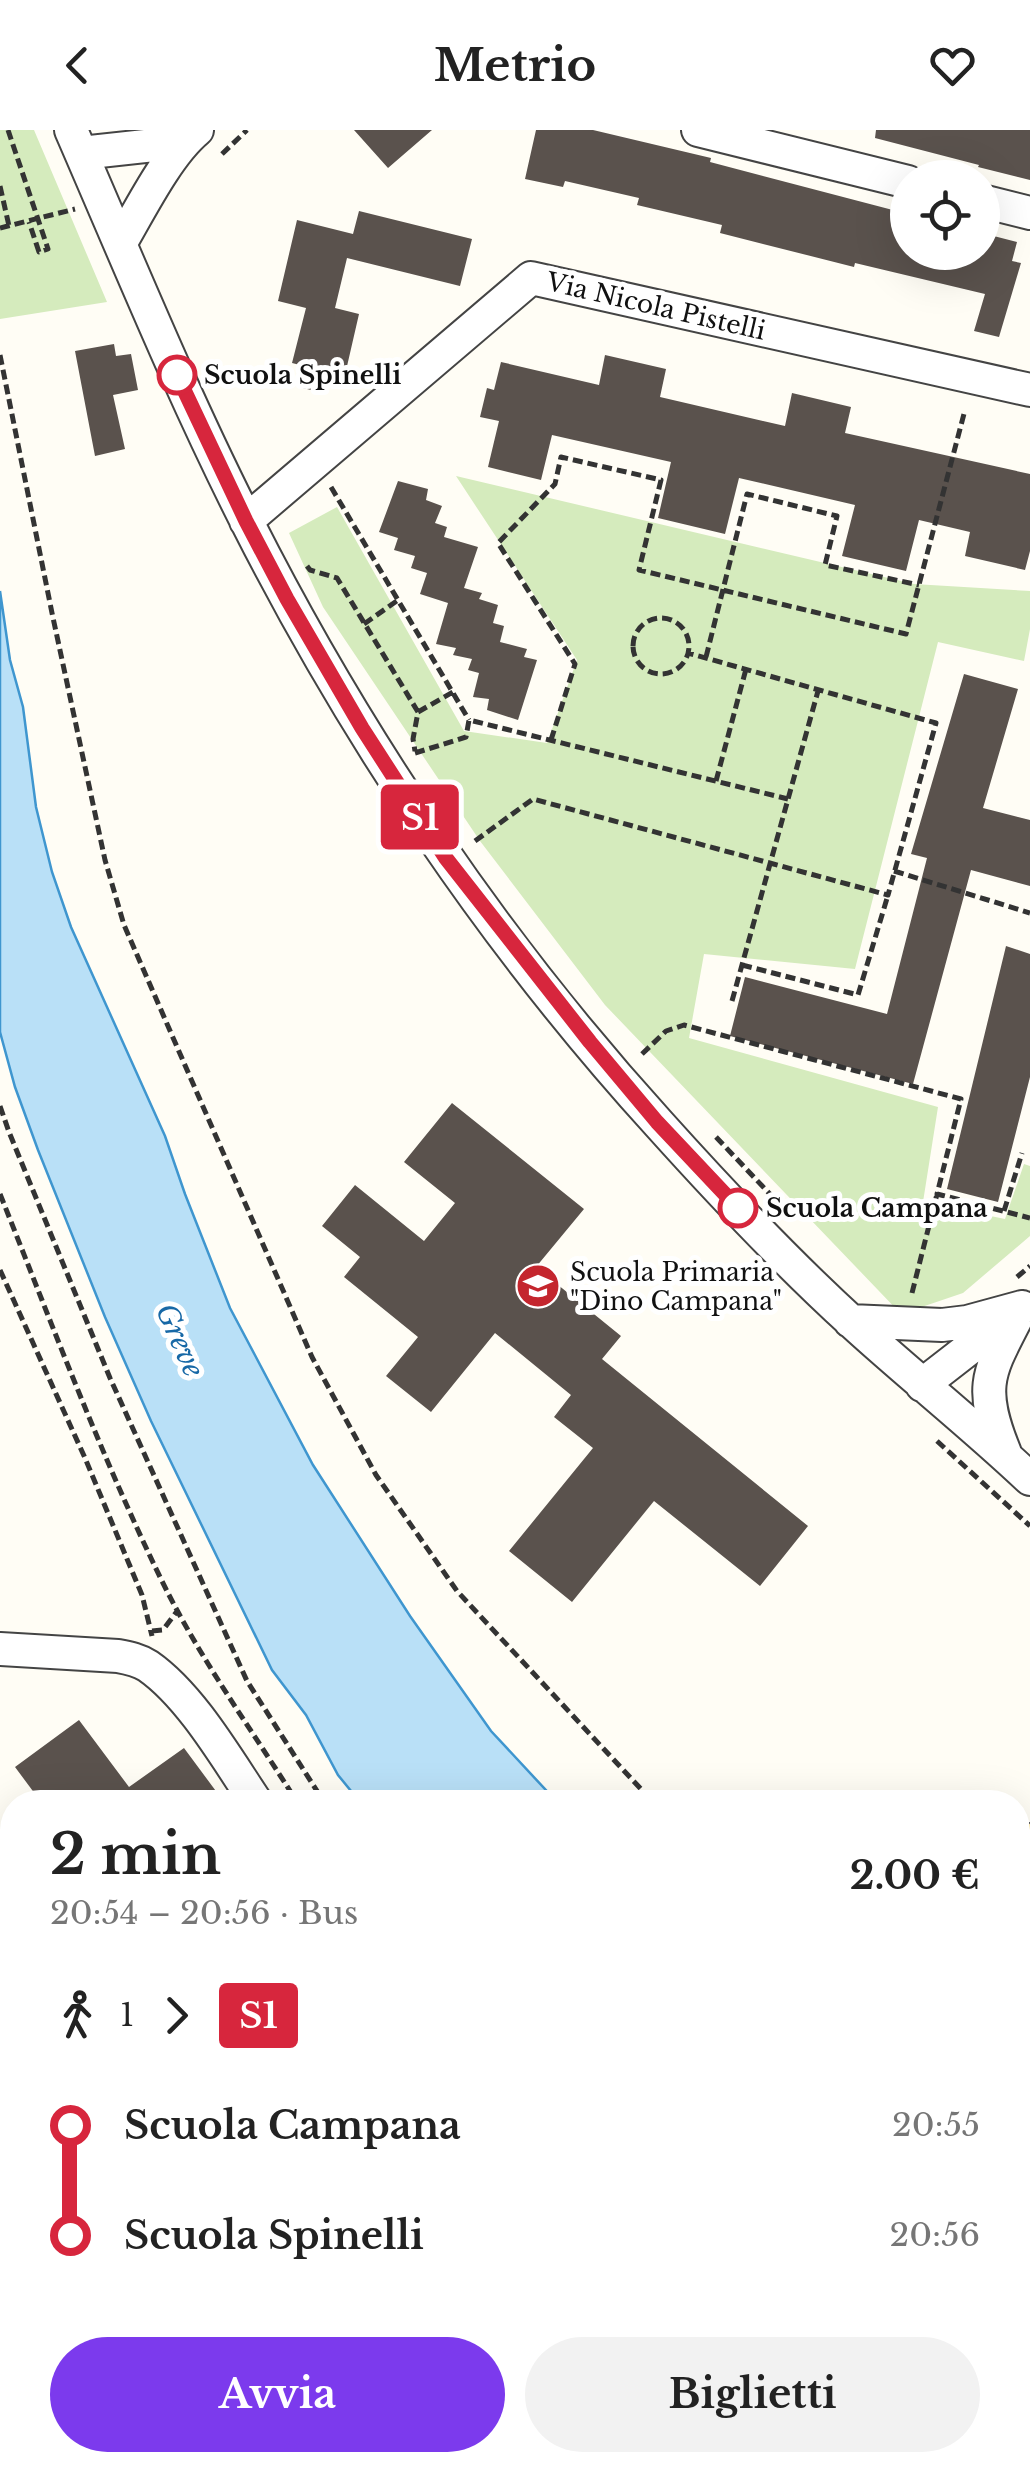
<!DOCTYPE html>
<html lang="it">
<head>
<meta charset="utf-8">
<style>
  body { margin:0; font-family:"Libre Baskerville",serif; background:#f2f2f2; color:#222; height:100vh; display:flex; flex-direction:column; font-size:38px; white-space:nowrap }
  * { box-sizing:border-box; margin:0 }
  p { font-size:32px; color:#767676 }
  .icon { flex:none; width:55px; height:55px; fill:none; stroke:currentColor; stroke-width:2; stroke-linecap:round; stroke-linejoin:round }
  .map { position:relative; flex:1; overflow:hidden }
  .details { position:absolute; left:0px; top:1660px; width:1030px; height:682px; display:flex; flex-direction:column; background:#fff; border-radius:40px 40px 0 0; box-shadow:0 10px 40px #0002 }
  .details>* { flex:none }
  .badge { padding:0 20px; border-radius:8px; font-size:35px; line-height:65px }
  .controls { position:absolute; left:890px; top:30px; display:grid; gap:20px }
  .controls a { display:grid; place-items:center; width:110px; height:110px; border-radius:50%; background:#fff; box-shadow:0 10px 40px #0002; font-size:50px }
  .map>.badge { position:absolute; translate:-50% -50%; box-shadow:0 0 0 5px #fff }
  .legs { display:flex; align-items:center; gap:15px; height:110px; padding:0 50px; font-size:32px }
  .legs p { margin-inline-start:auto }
  .overview { display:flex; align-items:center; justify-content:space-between; height:170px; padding:0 50px }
  h1 { font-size:55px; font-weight:800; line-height:75px }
  .primary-button { display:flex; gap:20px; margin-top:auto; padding:20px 50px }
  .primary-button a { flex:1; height:115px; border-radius:60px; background:#7c3aed; color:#fff; font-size:40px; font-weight:800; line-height:115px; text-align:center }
  .primary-button a+a { background:#f2f2f2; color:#222 }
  ul { padding:0 50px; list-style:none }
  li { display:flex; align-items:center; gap:35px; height:110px; font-size:38px }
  li i { display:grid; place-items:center; width:15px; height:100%; margin:0 12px; background:currentColor }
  li i::after { content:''; width:25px; height:25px; margin:-12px; border:8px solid; border-radius:50%; background:#fff }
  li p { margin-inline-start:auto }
  li:first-child i { background:linear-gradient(#0000 50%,currentColor 0) }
  li:last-child i { background:linear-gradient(currentColor 50%,#0000 0) }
  header { display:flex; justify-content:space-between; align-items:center; height:130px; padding:0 50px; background:#fff; font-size:45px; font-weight:800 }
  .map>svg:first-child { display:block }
</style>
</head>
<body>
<header><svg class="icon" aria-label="back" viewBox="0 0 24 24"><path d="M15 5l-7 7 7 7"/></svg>Metrio<svg class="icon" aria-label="heart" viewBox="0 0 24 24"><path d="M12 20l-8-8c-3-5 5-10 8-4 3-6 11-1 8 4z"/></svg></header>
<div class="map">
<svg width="1030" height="2341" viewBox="0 0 1030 2341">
  <rect width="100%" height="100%" fill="#fffdf5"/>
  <path fill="#d5ebbd" d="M0,0H34L107,172L0,189Z
    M456,346L914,454L1030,461V499L1024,531L938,512L855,839L704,824L689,908L938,977L923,1072L1005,1089L1024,1034L1030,1036V1106L963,1163L901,1184L605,875L480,711L323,477L289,403L337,377L464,601L547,613L577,530Z"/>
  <path fill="#b9e0f7" stroke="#3f96cf" stroke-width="2.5" d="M0,461L10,530L23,577L36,677L52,742L71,797L165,1006L185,1064L230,1178L313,1335L410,1486L491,1601L557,1672H360L338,1645L306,1585L272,1540L151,1291L105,1187L38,1020L15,957L0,902Z
    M1018,2223L1030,2234V2341H912L901,2330H1018Z"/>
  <path fill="#5a524d" d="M354,0H432L388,38Z
    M536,0H593L711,28L710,32L908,84V122H982V103L1017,112L1012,131L1021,133L999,207L974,201L985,164L855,133L854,137L720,103L722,95L637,75L639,68L565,51L563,57L525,49Z
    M876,0H1030V50L978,37L979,35L875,8Z
    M359,81L472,109L460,156L347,128L335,178L359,184L342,258L325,254L323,263L299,257L304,236L292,233L306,178L278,171L297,90L353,104Z
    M114,214L116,226L131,224L138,260L113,265L125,319L95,326L75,221Z
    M605,225L666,239L660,267L785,296L792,263L851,277L845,303L1030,344V421L1025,440L965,426L970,402L919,390L906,441L842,426L855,375L739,348L725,404L658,388L671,332L552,305L541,350L488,337L499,291L480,287L487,258L494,260L501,232L599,255Z
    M398,351L428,359L426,370L442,376L435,393L447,397L444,407L478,417L464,458L482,463L479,469L498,475L493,493L504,496L500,512L527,519L524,527L537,530L518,590L487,580L489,569L473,567L479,543L468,540L472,529L453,525L456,518L436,514L448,473L420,464L427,443L411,438L415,426L394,420L398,408L379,402Z
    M964,544L1018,559L983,678L1030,690V756L971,740L913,954L730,906L745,847L887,884L927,728L911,724Z
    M1006,816L1030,824V947L998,1072L947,1059Z
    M452,973L584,1079L536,1137L621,1206L602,1229L808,1396L760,1456L654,1371L572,1472L509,1421L593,1318L554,1287L571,1265L495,1203L431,1282L386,1246L418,1207L344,1147L360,1127L322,1096L355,1055L424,1111L455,1073L404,1032Z
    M79,1590L129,1657L184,1618L224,1672H41L15,1637Z"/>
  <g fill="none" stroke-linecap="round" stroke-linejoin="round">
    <defs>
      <path id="minor" d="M71,0C128,131 182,264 247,392C356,608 496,815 659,994C721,1063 785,1131 853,1193C911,1246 973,1295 1030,1349
        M698,0L908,52
        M81,23L154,15L190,6
        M982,71L1030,83
        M120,114C140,80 167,25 197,0
        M246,391L531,148L1030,260
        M850,1191L942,1195L967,1192L1022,1177
        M922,1255L1011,1186
        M1005,1323C976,1252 990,1241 1022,1177
        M0,1519L118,1526C129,1528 139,1530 148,1536C191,1566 227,1629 256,1672
        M784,2330L794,2341"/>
      <path id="major" d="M1018,1723L1030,1715
        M1018,1814L1030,1806
        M32,2341L46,2330
        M144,2341L163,2330"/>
    </defs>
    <use href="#minor" stroke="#444" stroke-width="36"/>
    <use href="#major" stroke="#222" stroke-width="46"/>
    <path stroke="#333" stroke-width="5" stroke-dasharray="10 5" stroke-linecap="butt" d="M8,0L48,119L39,122L29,92
      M222,24L247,0
      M0,56L9,96
      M0,98L75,79
      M0,225L52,483L105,730L124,795L312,1227L376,1345L457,1461L653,1672
      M331,357L469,590
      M307,436L310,440L337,448L418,582L413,609L415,621
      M633 516a28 28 0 1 1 56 0a28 28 0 1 1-56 0Z
      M364,494L398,470
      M706,527L747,364L837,386L825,435L919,455
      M418,582L453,562
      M551,610L575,534L498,413L555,354L561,327L661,350L639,440L906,504L965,280
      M415,623L466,607L469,590L788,669
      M716,651L746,539
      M475,711L533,669L888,765L936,593L688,523
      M894,741L1030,783
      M742,835L858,865L888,765
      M732,871L818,561
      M642,924L666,901L684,895L961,969L937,1064L1030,1088
      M0,976L9,1002L110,1248L247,1551L324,1672
      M716,1007L784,1079
      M0,1064C52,1194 101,1326 162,1451C200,1529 252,1600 297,1672
      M1004,1081L1022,1023
      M0,1140L85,1328L142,1465L152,1506
      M1017,1147L1030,1136
      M912,1163L937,1064
      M937,1311L1030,1396
      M152,1501L163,1500L178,1480
      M1018,2051L1030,2064
      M824,2330L833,2341
      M865,2330L875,2341"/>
    <use href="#minor" stroke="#fff" stroke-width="32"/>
    <use href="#major" stroke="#f9d66b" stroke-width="42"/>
    <path stroke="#c4262e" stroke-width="2.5" d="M1018,1753L1030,1745
      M1018,1771L1030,1763
      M72,2341L87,2330
      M100,2341L115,2330"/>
  </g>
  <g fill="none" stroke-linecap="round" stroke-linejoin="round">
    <defs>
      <path id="line-1" d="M177,245L246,391L287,469L362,598L445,727L590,912L657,992L738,1078"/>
    </defs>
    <use href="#line-1" stroke="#fff" stroke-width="22"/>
    <use href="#line-1" stroke="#d7263d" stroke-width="15"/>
  </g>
  <defs>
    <symbol id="school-disc" viewBox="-11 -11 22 22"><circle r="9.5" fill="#c4262e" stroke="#fff"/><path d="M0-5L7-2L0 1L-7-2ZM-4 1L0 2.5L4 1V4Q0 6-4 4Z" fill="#fff"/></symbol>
  </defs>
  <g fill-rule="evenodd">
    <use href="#school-disc" x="513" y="1131" width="50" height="50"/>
  </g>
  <g fill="#fff" stroke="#d7263d" stroke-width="5">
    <circle cx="177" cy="245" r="18"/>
    <circle cx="738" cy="1078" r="18"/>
  </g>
  <g text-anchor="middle" stroke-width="10" stroke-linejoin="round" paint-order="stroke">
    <g font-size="25" fill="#111" stroke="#fff">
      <text transform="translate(656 176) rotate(13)" y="9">Via Nicola Pistelli</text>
    </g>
    <g font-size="25" font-weight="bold" fill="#111" stroke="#fff" text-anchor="start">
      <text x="204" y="254">Scuola Spinelli</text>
      <text x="766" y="1087">Scuola Campana</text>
    </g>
    <g font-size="25" fill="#111" stroke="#fff" text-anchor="start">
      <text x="570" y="1151">Scuola Primaria<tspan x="570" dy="29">"Dino Campana"</tspan></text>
    </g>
    <g font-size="28" font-style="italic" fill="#1768a6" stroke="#fff">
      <text transform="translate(180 1210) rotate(66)" y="10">Greve</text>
    </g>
  </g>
</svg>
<div class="controls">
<a><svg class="icon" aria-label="locate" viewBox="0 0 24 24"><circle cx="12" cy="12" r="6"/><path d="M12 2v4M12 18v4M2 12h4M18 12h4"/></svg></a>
</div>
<b class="badge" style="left:420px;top:687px;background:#d7263d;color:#fff">S1</b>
<section class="details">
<div class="overview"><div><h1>2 min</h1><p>20:54 – 20:56 · Bus</p></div><b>2.00 €</b></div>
<div class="legs"><svg class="icon" aria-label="walk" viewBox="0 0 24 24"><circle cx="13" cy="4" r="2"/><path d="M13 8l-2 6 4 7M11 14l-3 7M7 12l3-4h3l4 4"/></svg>1<svg class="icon" aria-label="forward" viewBox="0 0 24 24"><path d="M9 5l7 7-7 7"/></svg><b class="badge" style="background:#d7263d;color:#fff">S1</b></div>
<ul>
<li><i style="color:#d7263d"></i><b>Scuola Campana</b><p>20:55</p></li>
<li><i style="color:#d7263d"></i><b>Scuola Spinelli</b><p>20:56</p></li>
</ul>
<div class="primary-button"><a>Avvia</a><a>Biglietti</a></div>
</section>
</div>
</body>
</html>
